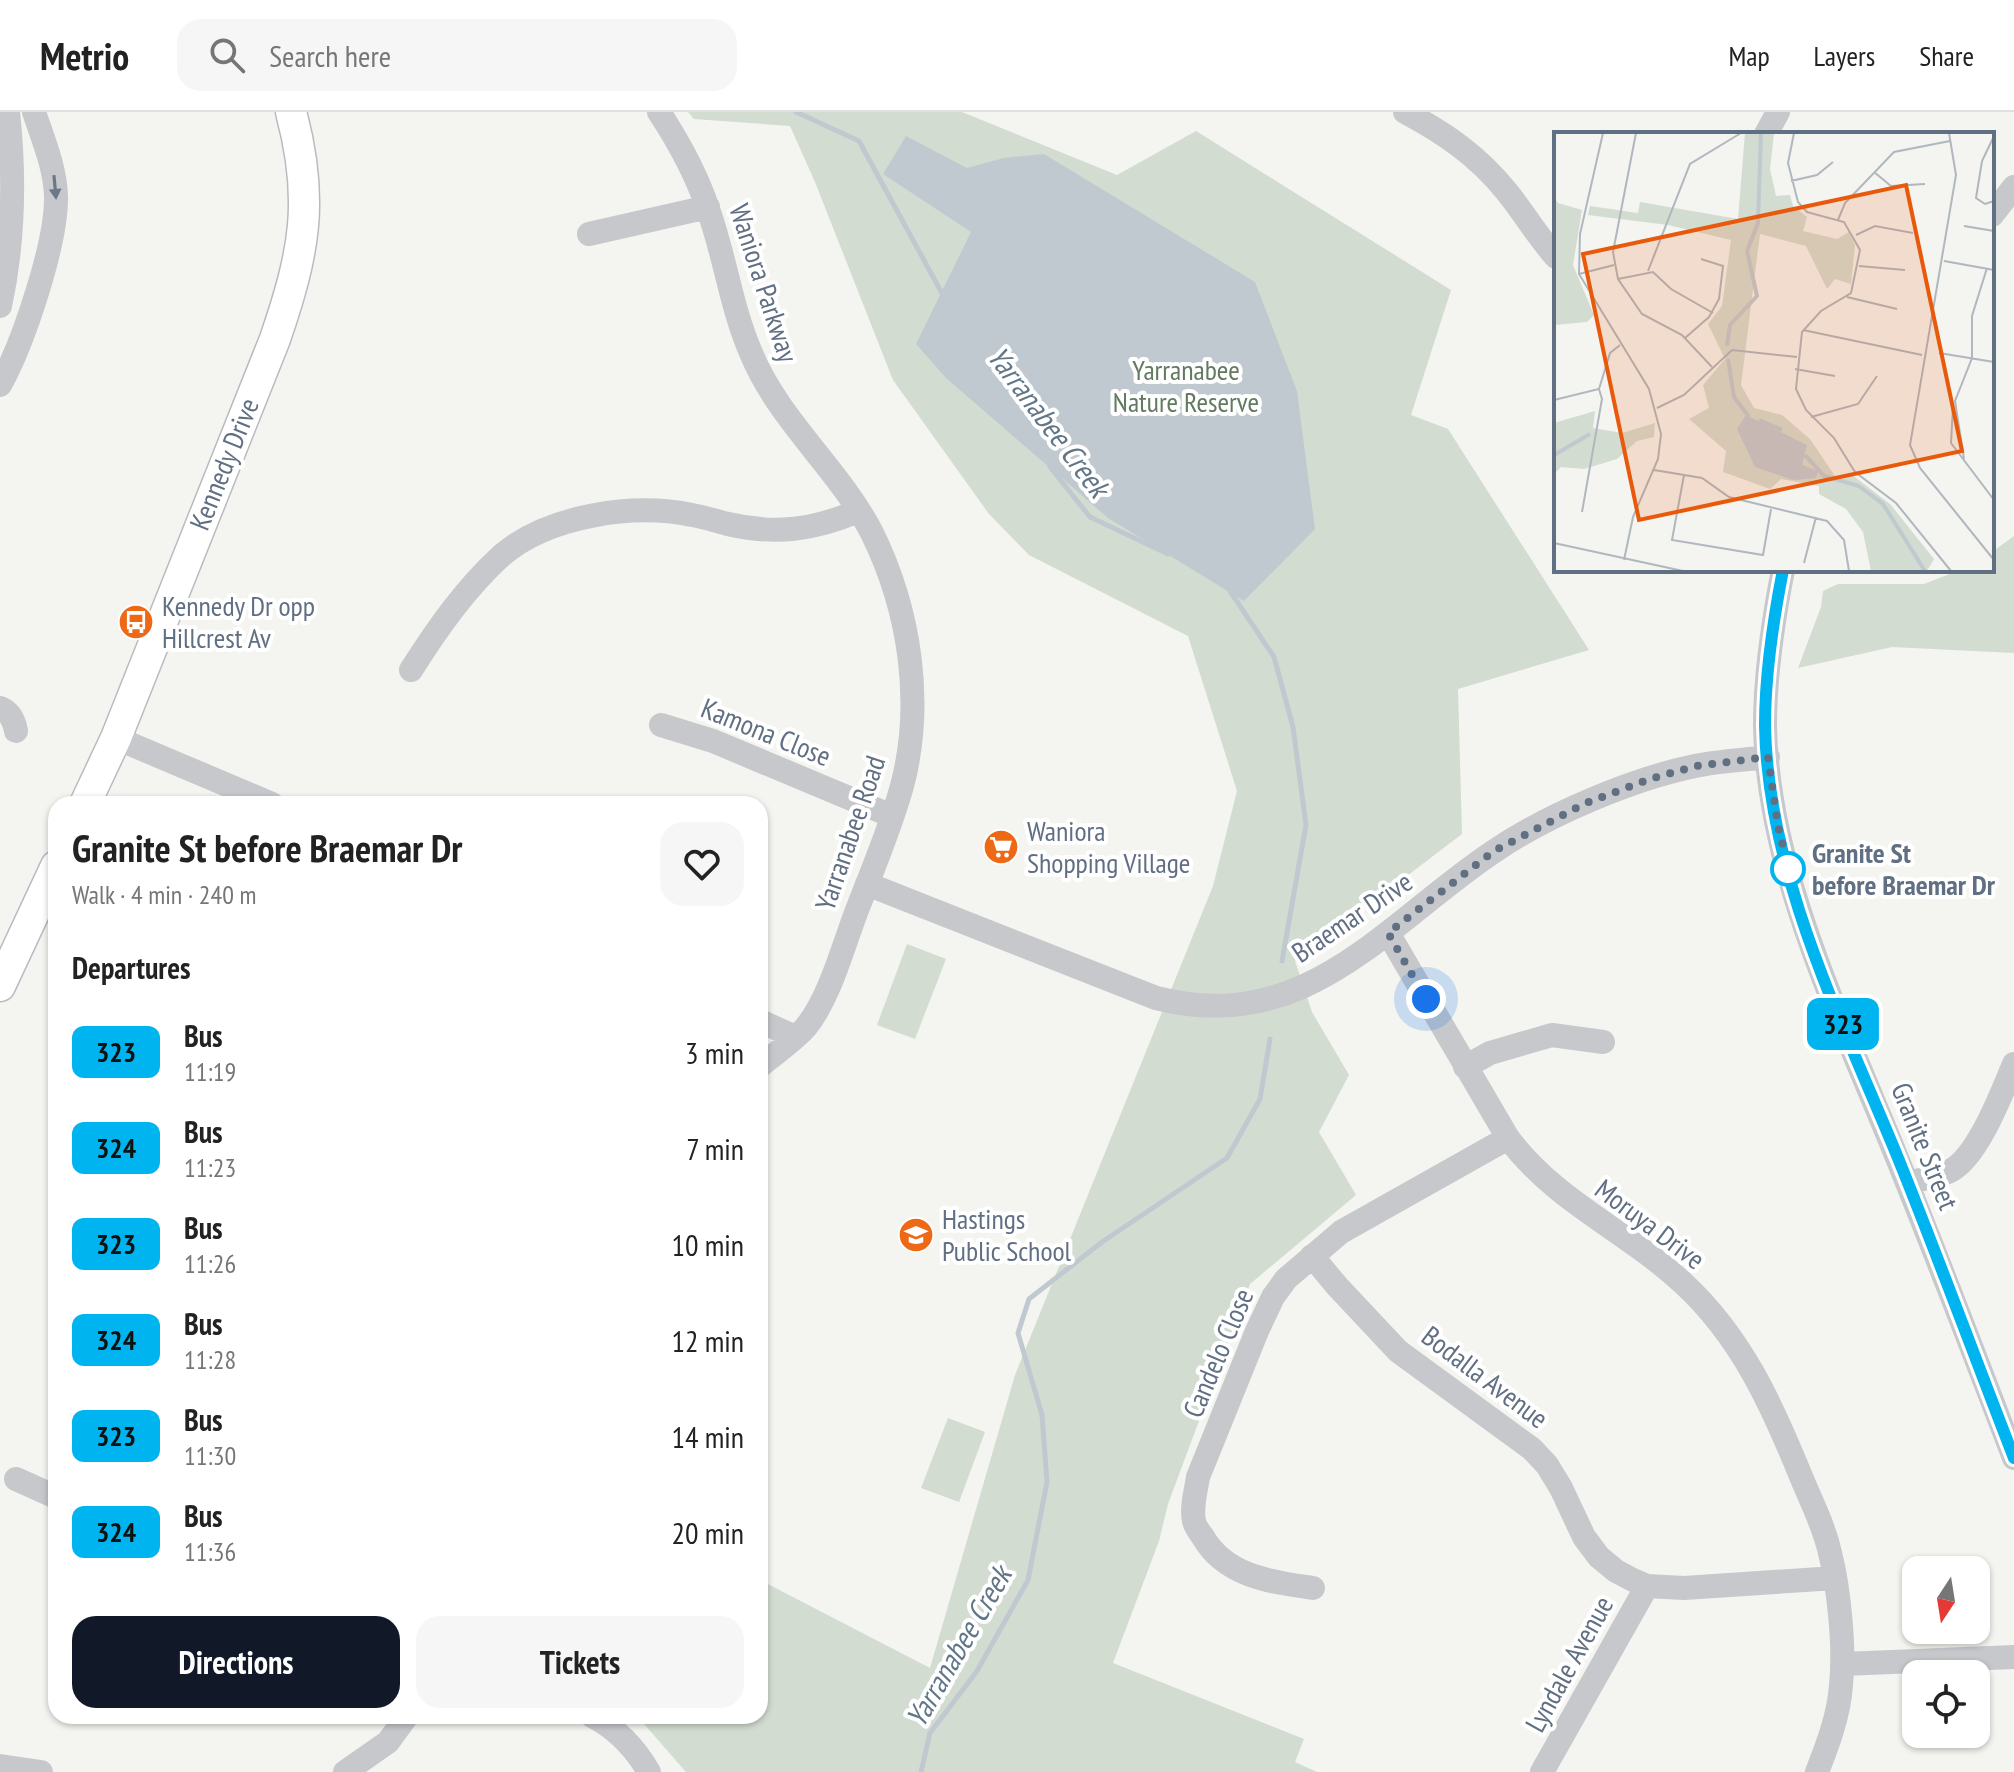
<!DOCTYPE html>
<html lang="en">
<head>
<meta charset="utf-8">
<style>
  body { margin:0; font-family:"PT Sans Narrow",sans-serif; background:#f6f6f6; color:#222; height:100vh; display:flex; flex-direction:column; font-size:30px; white-space:nowrap }
  * { box-sizing:border-box; margin:0 }
  p { font-size:26px; color:#767676 }
  .icon { flex:none; width:44px; height:44px; fill:none; stroke:currentColor; stroke-width:2; stroke-linecap:round; stroke-linejoin:round }
  .map { position:relative; flex:1; overflow:hidden }
  .sheet { position:absolute; left:48px; top:684px; width:720px; height:928px; display:flex; flex-direction:column; background:#fff; border-radius:24px; box-shadow:0 2px 6px #0004 }
  .sheet>* { flex:none }
  .badge { padding:0 16px; border-radius:12px; font-size:28px; line-height:52px }
  .needle { width:52px; rotate:192deg }
  .fabs { position:absolute; left:1902px; top:1444px; display:grid; gap:16px }
  .fabs a { display:grid; place-items:center; width:88px; height:88px; border-radius:16px; background:#fff; box-shadow:0 2px 6px #0004; font-size:40px }
  .you { position:absolute; width:40px; height:40px; margin:-20px; border:6px solid #fff; border-radius:50%; background:#1a73e8; box-shadow:0 0 0 12px #1a73e833 }
  .map>.badge { position:absolute; translate:-50% -50%; box-shadow:0 0 0 4px #fff }
  h2 { padding:0 24px; font-size:30px; line-height:72px }
  .round { display:grid; place-items:center; flex:none; width:84px; height:84px; border-radius:24px; background:#f6f6f6 }
  .head { display:flex; align-items:center; justify-content:space-between; height:136px; padding:0 24px }
  h1 { font-size:38px; font-weight:800; line-height:60px }
  .cta { display:flex; gap:16px; margin-top:auto; padding:16px 24px }
  .cta a { flex:1; height:92px; border-radius:24px; background:#111827; color:#fff; font-size:32px; font-weight:800; line-height:92px; text-align:center }
  .cta a+a { background:#f6f6f6; color:#222 }
  ul { padding:0; list-style:none }
  li { display:flex; align-items:center; gap:24px; height:96px; padding:0 24px }
  li div { flex:1 }
  li b { display:block; font-size:30px }
  li em { font-style:normal }
  li .badge { min-width:88px; font-weight:700; text-align:center }
  header { display:flex; align-items:center; gap:48px; box-sizing:border-box; height:112px; padding:0 40px; background:#fff; border-bottom:2px solid #e0e0e0 }
  header strong { font-size:38px }
  nav { display:flex; gap:44px; margin-inline-start:auto; font-size:28px }
  .search { width:560px; height:72px; background:#f6f6f6; display:flex; align-items:center; gap:20px; box-sizing:border-box; padding:0 28px; border-radius:24px; color:#767676; font-size:30px }
  .map>svg:first-child { display:block }
</style>
</head>
<body>
<header>
<strong>Metrio</strong>
<div class="search"><svg class="icon" aria-label="search" viewBox="0 0 24 24"><circle cx="10" cy="10" r="6"/><path d="M15 15l6 6"/></svg>Search here</div>
<nav><a>Map</a><a>Layers</a><a>Share</a></nav>
</header>
<div class="map">
<svg width="2014" height="1660" viewBox="0 0 2014 1660">
  <rect width="100%" height="100%" fill="#f4f4f0"/>
  <path fill="#d3dcd0" d="M688,0H962L1117,63L1196,19L1451,178L1411,303L1448,317L1589,538L1458,577L1462,722L1295,849L1312,900L1349,963L1319,1020L1356,1083L1250,1172L1168,1392L1159,1429L1113,1551L1304,1627L1295,1650L1317,1660H686L637,1604H760V1468L930,1556L1015,1263L1213,774L1237,679L1188,524L1029,443L989,402L893,268L815,70L790,14L694,7Z
    M2014,424V541L1892,535L1798,556L1821,495L1823,479L1838,472H1924L1960,458H1992V440Z
    M907,832L946,847L915,927L877,913Z
    M948,1306L985,1320L959,1390L921,1376Z"/>
  <path fill="#c1c9d0" d="M906,24L967,56L1004,46L1044,42L1255,170L1297,279L1315,417L1244,489L1108,406L946,266L916,232L971,120L883,62Z"/>
  <g fill="none" stroke-linecap="round" stroke-linejoin="round">
    <path stroke="#c1c9d0" stroke-width="5" d="M796,0L859,29L944,185
      M1050,355L1090,405L1168,442
      M1228,476L1274,545L1293,615L1306,713L1282,849
      M921,1660L930,1621L977,1559L1028,1468L1047,1370L1042,1303L1018,1221L1029,1187L1102,1130L1227,1046L1260,987L1270,927"/>
    <defs>
      <path id="major" d="M85,692L116,626L275,227C304,142 315,89 291,0
        M0,874L56,754"/>
    </defs>
    <use href="#major" stroke="#b8bbbf" stroke-width="33"/>
    <path stroke="#c6c8cc" stroke-width="24" d="M659,0C678,29 697,64 708,97C725,144 731,195 751,241C779,309 839,357 872,421C910,498 924,591 902,674C891,714 874,754 859,793C844,830 831,884 806,915C793,930 775,941 760,954
      M1405,0C1446,22 1478,44 1507,80C1524,101 1538,125 1556,145
      M1766,22L1778,0
      M1992,103L2014,75
      M589,122L708,95
      M0,194C14,129 15,65 8,0
      M0,273C23,232 57,131 56,84C55,55 43,27 34,0
      M1783,458C1773,509 1765,562 1765,614C1768,761 1841,907 1895,1041C1936,1142 1975,1244 2014,1346
      M411,558C437,517 465,477 501,444C548,403 634,391 692,403C704,405 716,409 728,412C775,423 814,418 858,399
      M0,596C10,600 14,608 16,619
      M661,613L713,629L892,704
      M116,626L272,692
      M867,772L1156,886C1306,924 1383,814 1493,740C1547,703 1632,667 1695,654C1718,649 1744,648 1768,645
      M1388,821L1508,1026C1558,1092 1625,1117 1684,1172C1741,1225 1771,1291 1800,1362C1810,1387 1824,1413 1830,1441C1839,1476 1845,1536 1841,1573C1839,1603 1828,1632 1817,1660
      M760,909L795,925
      M1465,955L1490,941L1552,923L1603,930
      M1908,1071C1921,1067 1937,1065 1950,1059C1978,1045 2002,980 2014,952
      M1312,1144L1337,1174L1398,1239L1532,1337L1547,1353L1561,1376L1584,1425L1599,1445L1616,1459L1633,1468L1647,1474L1684,1476L1835,1466
      M16,1367L56,1385
      M1313,1476C1272,1470 1226,1465 1203,1425C1200,1421 1195,1414 1194,1409C1191,1395 1196,1379 1198,1365L1257,1219L1273,1185L1286,1167L1341,1120L1508,1026
      M1843,1552L2014,1545
      M592,1604C618,1617 635,1636 649,1660
      M0,1654L41,1660
      M345,1660L388,1630L407,1604
      M1542,1660L1647,1474"/>
    <use href="#major" stroke="#fff" stroke-width="30"/>
  </g>
  <defs><path id="oneway-solid" d="M-6-.8H1V-3.2L6.5 0L1 3.2V.8H-6Z" transform="scale(2)"/></defs>
  <use fill="#6b788a" href="#oneway-solid" transform="translate(55 75) rotate(85)"/>
  <g fill="none" stroke-linecap="round" stroke-linejoin="round">
    <defs>
      <path id="line" d="M1783,458C1773,509 1765,562 1765,614C1768,765 1842,909 1898,1046C1938,1145 1975,1246 2014,1346"/>
    </defs>
    <use href="#line" stroke="#fff" stroke-width="18"/>
    <use href="#line" stroke="#00b5ef" stroke-width="12"/>
    <path stroke="#616f83" stroke-width="8" stroke-dasharray="0 14.4" d="M1426,887L1388,821L1494,739L1586,691L1650,667L1696,654L1768,645L1778,714L1792,771L1788,757"/>
  </g>
  <defs>
    <symbol id="bus-disc" viewBox="-11 -11 22 22"><circle r="9.5" fill="#ee6916" stroke="#fff"/><path d="M-5-6H5V4H4V6H2V4H-2V6H-4V4H-5ZM-3.5-4V0h7V-4ZM-3.5 1.2v1.5H-2V1.2ZM2 1.2v1.5H3.5V1.2Z" fill="#fff"/></symbol>
    <symbol id="supermarket-disc" viewBox="-11 -11 22 22"><circle r="9.5" fill="#ee6916" stroke="#fff"/><path d="M-6-5.5h2.5l.6 2H6L4.5 2H-2.5L-4.4-4H-6ZM-1.5 3.2a1.3 1.3 0 1 0 .1 0ZM3 3.2a1.3 1.3 0 1 0 .1 0Z" fill="#fff"/></symbol>
    <symbol id="school-disc" viewBox="-11 -11 22 22"><circle r="9.5" fill="#ee6916" stroke="#fff"/><path d="M0-5L7-2L0 1L-7-2ZM-4 1L0 2.5L4 1V4Q0 6-4 4Z" fill="#fff"/></symbol>
  </defs>
  <g fill-rule="evenodd">
    <use href="#bus-disc" x="116" y="490" width="40" height="40"/>
    <use href="#supermarket-disc" x="981" y="715" width="40" height="40"/>
    <use href="#school-disc" x="896" y="1103" width="40" height="40"/>
  </g>
  <circle fill="#fff" stroke="#00b5ef" stroke-width="4" cx="1788" cy="757" r="16"/>
  <g text-anchor="middle" stroke-width="8" stroke-linejoin="round" paint-order="stroke">
    <g font-size="28" fill="#616f83" stroke="#fff">
      <text transform="translate(764 171) rotate(72)" y="10">Waniora Parkway</text>
      <text transform="translate(224 352) rotate(-68)" y="10">Kennedy Drive</text>
      <text transform="translate(766 620) rotate(22)" y="10">Kamona Close</text>
      <text transform="translate(850 721) rotate(-71)" y="10">Yarranabee Road</text>
      <text transform="translate(1352 805) rotate(-34)" y="10">Braemar Drive</text>
      <text transform="translate(1925 1034) rotate(68)" y="10">Granite Street</text>
      <text transform="translate(1650 1112) rotate(37)" y="10">Moruya Drive</text>
      <text transform="translate(1218 1241) rotate(-67)" y="10">Candelo Close</text>
      <text transform="translate(1485 1265) rotate(37)" y="10">Bodalla Avenue</text>
      <text transform="translate(1569 1552) rotate(-61)" y="10">Lyndale Avenue</text>
    </g>
    <g font-size="28" fill="#627a60" stroke="#fff">
      <text x="1186" y="268">Yarranabee<tspan x="1186" dy="32">Nature Reserve</tspan></text>
    </g>
    <g font-size="28" fill="#616f83" stroke="#fff" text-anchor="start">
      <text x="162" y="504">Kennedy Dr opp<tspan x="162" dy="32">Hillcrest Av</tspan></text>
      <text x="1027" y="729">Waniora<tspan x="1027" dy="32">Shopping Village</tspan></text>
      <text x="942" y="1117">Hastings<tspan x="942" dy="32">Public School</tspan></text>
    </g>
    <g font-size="28" font-weight="bold" fill="#616f83" stroke="#fff" text-anchor="start">
      <text x="1812" y="751">Granite St<tspan x="1812" dy="32">before Braemar Dr</tspan></text>
    </g>
    <g font-size="30" font-style="italic" fill="#617788" stroke="#fff">
      <text transform="translate(1048 310) rotate(53)" y="10">Yarranabee Creek</text>
      <text transform="translate(959 1535) rotate(-60)" y="10">Yarranabee Creek</text>
    </g>
  </g>
  <g transform="translate(1554 20)">
    <rect width="440" height="440" fill="#f4f4f0"/>
    <path d="M191,1H220L216,37L222,64L236,63L239,74L253,85L249,99L283,107L295,100L301,113L297,152L281,147L273,157L252,114L206,102L187,253L200,276L228,283L256,307L281,344L297,342L336,372L380,427L373,439H317L309,400L292,377L265,362V354L227,347L216,357L169,340L172,319L135,287L155,276L149,253L171,227L154,192L168,174L177,108L114,93L34,83L36,74L84,81L86,70L184,87ZM0,65L4,71L28,78L19,133L40,183L33,190L0,193ZM41,279L39,296L68,301L101,291L100,305L83,309L63,327L30,337L7,335L0,342V291Z" fill="#d3dcd0"/>
    <path d="M192,283L253,313L248,333L264,339L262,346L239,348L201,335L183,297Z" fill="#c1c9d0"/>
    <path fill="none" stroke="#c1c9d0" stroke-width="4" d="M173,214L176,193L203,164L193,119L204,91L207,1M174,227L180,265L195,285M205,288L228,298M0,323L36,302M251,323L270,344L305,354L329,372L371,439"/>
    <path fill="none" stroke="#b0b7be" stroke-width="2" d="M49,1L26,102L25,142L95,257L107,302L104,327L79,385L70,428M82,1L59,120L64,147L88,182L128,203L158,235M240,1L234,31L244,70L253,80L290,90L306,118L297,161L267,179L248,200L242,257L252,278L280,306L301,340L342,371L397,439M395,1L402,43L356,313L366,336L440,428M440,4L428,29L422,66L431,72L440,69M320,40L337,54L371,52M237,49L263,43L279,30M284,88L291,71L340,20L396,9M410,94L440,99M302,103L321,94L359,101M390,129L440,138M305,134L351,138M94,139L136,32L187,1M25,142L60,133M64,147L99,140L117,157L159,181M293,165L343,177M249,198L368,223M131,206L155,185L165,167L169,134L147,127M385,221L440,230M241,237L281,244M0,268L45,257L56,221L66,213M399,274L397,311L440,368M103,276L130,263L178,218L243,225M257,285L304,272L323,244M410,327L401,269L418,226V184L433,136M100,338L148,346L175,365L273,389L290,408L295,439M130,343L118,408L209,423L217,377M28,380L48,267L45,257M0,411L129,439M250,431L262,385"/>
    <path fill="#e8590c" fill-opacity="0.15" stroke="#e8590c" stroke-width="4" d="M352,53L408,319L85,388L29,122Z"/>
    <rect width="440" height="440" fill="none" stroke="#616f83" stroke-width="4"/>
  </g>
</svg>
<div class="fabs">
<a><svg class="needle" viewBox="-14 -14 28 28"><path d="M0-13l5 13h-10z" fill="#e53935"/><path d="M0 13l5-13h-10z" fill="#767676"/></svg></a>
<a><svg class="icon" aria-label="locate" viewBox="0 0 24 24"><circle cx="12" cy="12" r="6"/><path d="M12 2v4M12 18v4M2 12h4M18 12h4"/></svg></a>
</div>
<div class="you" style="left:1426px;top:887px"></div>
<b class="badge" style="left:1843px;top:912px;background:#00b5ef;color:#111">323</b>
<section class="sheet">
<div class="head"><div><h1>Granite St before Braemar Dr</h1><p>Walk · 4 min · 240 m</p></div><a class="round"><svg class="icon" aria-label="heart" viewBox="0 0 24 24"><path d="M12 20l-8-8c-3-5 5-10 8-4 3-6 11-1 8 4z"/></svg></a></div>
<h2>Departures</h2>
<ul>
<li><span class="badge" style="background:#00b5ef;color:#111">323</span><div><b>Bus</b><p>11:19</p></div><em>3 min</em></li>
<li><span class="badge" style="background:#00b5ef;color:#111">324</span><div><b>Bus</b><p>11:23</p></div><em>7 min</em></li>
<li><span class="badge" style="background:#00b5ef;color:#111">323</span><div><b>Bus</b><p>11:26</p></div><em>10 min</em></li>
<li><span class="badge" style="background:#00b5ef;color:#111">324</span><div><b>Bus</b><p>11:28</p></div><em>12 min</em></li>
<li><span class="badge" style="background:#00b5ef;color:#111">323</span><div><b>Bus</b><p>11:30</p></div><em>14 min</em></li>
<li><span class="badge" style="background:#00b5ef;color:#111">324</span><div><b>Bus</b><p>11:36</p></div><em>20 min</em></li>
</ul>
<div class="cta"><a>Directions</a><a>Tickets</a></div>
</section>
</div>
</body>
</html>
